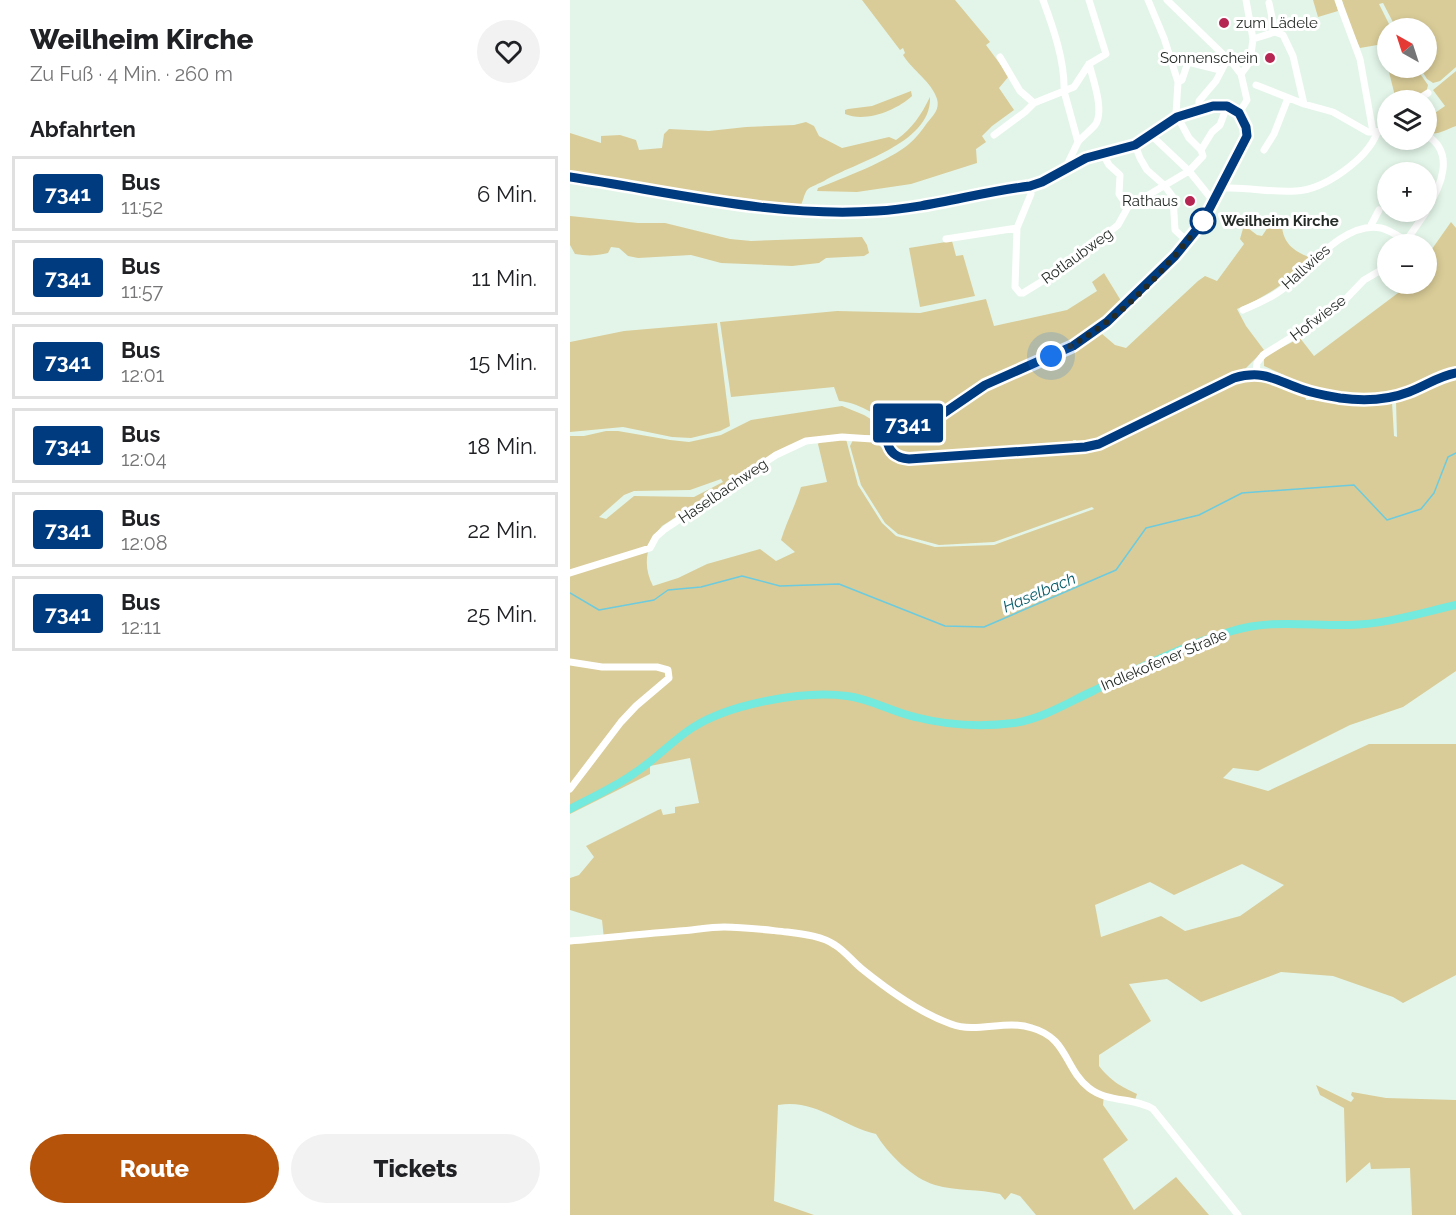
<!DOCTYPE html>
<html lang="de">
<head>
<meta charset="utf-8">
<style>
  body { margin:0; font-family:Raleway,sans-serif; background:#f2f2f2; color:#202124; height:100vh; display:flex; flex-direction:column; font-size:22px; white-space:nowrap }
  * { box-sizing:border-box; margin:0 }
  p { font-size:20px; color:#757577 }
  .icon { flex:none; width:33px; height:33px; fill:none; stroke:currentColor; stroke-width:2; stroke-linecap:round; stroke-linejoin:round }
  .map { position:relative; flex:1; overflow:hidden }
  .sheet { display:flex; flex-direction:column; background:#fff; width:570px }
  .sheet>* { flex:none }
  .badge { padding:0 12px; border-radius:4px; font-size:21px; line-height:39px }
  .needle { width:39px; rotate:321deg }
  .fabs { position:absolute; left:807px; top:18px; display:grid; gap:12px }
  .fabs a { display:grid; place-items:center; width:60px; height:60px; border-radius:50%; background:#fff; box-shadow:0 3px 9px #0003; font-size:30px }
  .you { position:absolute; width:30px; height:30px; margin:-15px; border:4px solid #fff; border-radius:50%; background:#1a73e8; box-shadow:0 0 0 9px #1a73e833 }
  .map>.badge { position:absolute; translate:-50% -50%; box-shadow:0 0 0 3px #fff }
  h2 { padding:0 30px; font-size:22px; line-height:54px }
  .round { display:grid; place-items:center; flex:none; width:63px; height:63px; border-radius:32px; background:#f2f2f2 }
  .headline { display:flex; align-items:center; justify-content:space-between; height:102px; padding:0 30px }
  h1 { font-size:28px; font-weight:800; line-height:45px }
  .button { display:flex; gap:12px; margin-top:auto; padding:12px 30px }
  .button a { flex:1; height:69px; border-radius:36px; background:#b45309; color:#fff; font-size:24px; font-weight:800; line-height:69px; text-align:center }
  .button a+a { background:#f2f2f2; color:#202124 }
  ul { padding:0; list-style:none }
  li { display:flex; align-items:center; gap:18px; height:75px; margin:0 12px 9px; padding:0 18px; border:3px solid #e0e0e0; border-radius:0px }
  li div { flex:1 }
  li b { display:block; font-size:22px }
  li em { font-style:normal }
  li .badge { min-width:66px; font-weight:700; text-align:center }
  main { display:flex; flex:1; min-height:0 }
  .map>svg:first-child { display:block }
</style>
</head>
<body>
<main>
<section class="sheet">
<div class="headline"><div><h1>Weilheim Kirche</h1><p>Zu Fuß · 4 Min. · 260 m</p></div><a class="round"><svg class="icon" aria-label="heart" viewBox="0 0 24 24"><path d="M12 20l-8-8c-3-5 5-10 8-4 3-6 11-1 8 4z"/></svg></a></div>
<h2>Abfahrten</h2>
<ul>
<li><span class="badge" style="background:#003b80;color:#fff">7341</span><div><b>Bus</b><p>11:52</p></div><em>6 Min.</em></li>
<li><span class="badge" style="background:#003b80;color:#fff">7341</span><div><b>Bus</b><p>11:57</p></div><em>11 Min.</em></li>
<li><span class="badge" style="background:#003b80;color:#fff">7341</span><div><b>Bus</b><p>12:01</p></div><em>15 Min.</em></li>
<li><span class="badge" style="background:#003b80;color:#fff">7341</span><div><b>Bus</b><p>12:04</p></div><em>18 Min.</em></li>
<li><span class="badge" style="background:#003b80;color:#fff">7341</span><div><b>Bus</b><p>12:08</p></div><em>22 Min.</em></li>
<li><span class="badge" style="background:#003b80;color:#fff">7341</span><div><b>Bus</b><p>12:11</p></div><em>25 Min.</em></li>
</ul>
<div class="button"><a>Route</a><a>Tickets</a></div>
</section>
<div class="map">
<svg width="886" height="1215" viewBox="0 0 886 1215">
  <rect width="100%" height="100%" fill="#e3f5e8"/>
  <path fill="#d9cc98" fill-rule="evenodd" d="M292,0H385L420,42L416,45L439,76L429,88L444,110L422,126L412,136L416,142L406,149L407,163L341,184L287,192L247,191L248,188C271,179 321,160 339,144C346,138 352,130 357,123C363,116 370,109 367,99C362,82 342,70 333,55L335,53L333,48L330,50Z
    M743,0H765L768,11L748,17Z
    M772,0H886V67L870,81L863,83L857,79L850,68H856V28H826L813,3L809,4L821,28H818L817,64L813,44L790,48L772,9L774,8Z
    M818,68H846L858,85L856,93L836,100H826Z
    M886,71V126C876,129 866,137 857,132L856,119L875,106L863,90Z
    M341,91L342,96C327,110 296,123 275,114V110L278,109L302,106Z
    M360,97C362,144 285,162 254,181C249,184 241,186 237,190C234,194 233,202 230,207L158,199L0,174V133L31,143V136L50,135L66,140L69,150L92,148L94,134L99,129L139,131L176,127L224,125L236,122L244,126L249,136L272,148L319,137L326,140C343,128 351,115 360,97Z
    M0,216L68,223H95L160,239L181,241L292,237L297,245L299,253L294,256L256,258L249,263L222,266L151,263L121,255L68,258L58,256L49,248L41,247L38,253C26,256 17,256 5,254L0,245Z
    M881,222L886,228V370L822,395L797,398L770,397L736,388L717,381L714,375L694,366V359L699,354L730,338L744,356L840,284H856L857,253L862,249Z
    M706,223L712,226C713,244 726,253 742,258C718,282 698,296 667,309L676,326L694,350L675,369L623,396L527,442L508,446L506,440H503L502,447L372,455L347,454L343,456H331L321,449L320,438L323,432L330,428L358,424L375,417L418,388L507,350L531,333L545,345L556,348L628,281L635,276L647,281L674,244L670,239L674,225L687,235L692,236L700,224Z
    M382,241L386,256L393,255L405,296L350,307L339,248Z
    M534,273L553,304L510,339L411,385L367,413L332,421L322,426C307,415 287,402 269,401L264,387L161,397L150,322L267,311L350,313L416,299L424,326L497,310L527,291L522,282Z
    M147,323L160,426L150,431L121,438L102,437L53,427L0,432V342L54,331Z
    M673,378H702L735,394L736,400H744L748,397L771,402H822L824,436L827,437L826,401L886,378V671L833,707L780,725L688,771L663,768L653,778L698,791L799,744H886V975L833,1003L823,997L763,976L711,972L631,1002L597,979L559,984L581,1021L529,1055V1066C541,1081 550,1086 567,1094L565,1100L534,1094L533,1105L558,1140L533,1159L564,1210L606,1177L639,1215H466L450,1196L441,1193L435,1200L430,1194C409,1189 386,1191 365,1185C342,1178 318,1154 306,1134C272,1126 245,1098 208,1105L204,1201L244,1215H0V942L34,939L32,920L0,910V878L9,875L24,857L16,846L88,810L91,809L93,815L105,813V807L129,803L120,758L80,766V774L0,814V436H14L36,431H48L100,440L119,442L151,435L181,420L272,406L294,415L314,427L315,430L303,435L247,437L204,453L92,526C76,544 72,565 83,586L108,578L137,564L190,549L206,561L225,552L211,540C217,521 225,506 231,487L257,482L248,444L250,441L276,439L288,485L312,523L326,536L365,547L424,545L524,509L522,507L424,542L369,545L328,534L315,523L291,485L280,446L284,438L305,441L321,457L336,463L509,452L530,447ZM151,479L153,482L124,497L64,496L36,519L29,517L54,495L64,491L120,490ZM672,864L714,885L670,916L615,931L591,916L531,937L525,905L580,882L604,895Z
    M746,1085L781,1102L784,1098L781,1095L782,1092L816,1098L886,1100V1215H842L840,1168L801,1169L800,1162L776,1183L774,1108L750,1095Z"/>
  <g fill="none" stroke-linecap="round" stroke-linejoin="round">
    <path stroke="#6ccbde" stroke-width="1.5" d="M0,593L29,610L84,600L98,590L131,587L172,576L210,586L269,584L375,626L414,627L546,570L576,528L629,515L672,493L784,485L817,520L851,509L864,493L878,457L886,453"/>
    <path stroke="#fff" stroke-width="7" d="M578,0L594,38L608,82L606,114L619,138L631,150
      M597,0L664,65L671,74L677,100L669,113
      M768,0L790,59L803,132
      M699,3L705,32
      M683,39L705,32L713,35L723,56L734,104
      M430,57L450,91L464,103L494,91C495,61 483,27 473,0
      M671,74L680,62L683,39L676,0
      M608,82L612,80L618,62L650,70
      M686,85L734,104L763,112L798,132L818,131
      M847,100L858,93
      M629,110V101L646,81L658,58
      M424,135L455,112L464,103
      M581,135L619,171L644,202
      M856,135C886,152 871,187 856,210
      M508,142C513,136 520,131 525,125C535,112 523,79 519,64
      M565,145L570,158L577,170L594,185L603,197L605,230L617,241
      M694,150L704,134L718,98
      M533,154L539,165L550,175L549,194L558,207
      M496,167L508,142L494,91L504,87L519,64L536,54L519,0
      M0,177C98,192 208,218 307,211C359,208 409,192 460,186L480,178L516,158L565,145L607,117L643,106H657L669,113L676,127L677,136L632,223L605,256L537,322L503,346L415,385L371,415L323,428L317,440C319,453 327,458 339,459L515,447L529,444L664,378C695,369 706,381 734,390C746,394 759,396 770,398C793,401 817,400 839,392C855,386 869,376 886,374
      M460,186L461,194L447,228L445,287L450,293H453L497,266L548,225L558,207L619,171L633,156L631,150L642,132L650,125L657,106
      M651,186L656,188C679,187 703,193 726,191C754,190 797,159 807,133
      M800,227L809,210
      M376,239L447,228
      M834,244L856,212
      M673,310C687,304 702,298 714,288C738,269 775,220 811,228C820,230 828,236 836,241
      M686,374L687,363L693,355L743,324L770,305L794,280L818,266
      M0,573L80,548L86,537L95,529L206,455L236,441L272,437L317,440
      M0,662L32,667H87L98,670L99,678L66,706L51,722L0,789
      M0,941C36,938 72,934 109,931C124,930 139,927 154,927C175,927 197,930 217,932C233,934 252,936 265,945C275,951 283,962 292,969C318,990 350,1013 381,1024C407,1034 435,1019 462,1028C498,1038 494,1068 519,1088C538,1103 564,1097 583,1109L668,1215"/>
    <path stroke="#74e9dd" stroke-width="8" d="M0,809C22,797 46,787 66,772C86,759 102,741 122,728C159,704 234,690 277,696C301,699 322,712 345,717C376,725 412,727 444,723C472,719 497,703 523,691C567,669 614,645 662,631C701,619 739,626 779,625C816,624 851,613 886,605"/>
  </g>
  <g fill="none" stroke-linecap="round" stroke-linejoin="round">
    <defs>
      <path id="line" d="M0,177C101,192 205,218 307,211C359,208 409,192 460,186L472,182L516,158L565,145L607,117L643,106H657L669,113L676,127L677,136L632,223L605,256L537,322L503,346L415,385L371,415L322,428L317,440C319,453 327,458 339,459L515,447L529,444L664,378C695,369 706,381 734,390C746,394 759,396 770,398C793,401 818,400 839,392C855,386 869,376 886,373"/>
    </defs>
    <use href="#line" stroke="#fff" stroke-width="14"/>
    <use href="#line" stroke="#003b80" stroke-width="9"/>
    <path stroke="#252b27" stroke-width="6" stroke-dasharray="0 10.8" d="M481,356C543,328 592,274 633,221"/>
  </g>
  <g fill="#b62653" stroke="#fff" stroke-width="2">
    <circle cx="654" cy="23" r="6"/>
    <circle cx="700" cy="58" r="6"/>
    <circle cx="620" cy="201" r="6"/>
  </g>
  <circle fill="#fff" stroke="#003b80" stroke-width="3" cx="633" cy="221" r="12"/>
  <g text-anchor="middle" stroke-width="6" stroke-linejoin="round" paint-order="stroke">
    <g font-size="15" fill="#252b27" stroke="#fff" text-anchor="end">
      <text x="666" y="28" text-anchor="start">zum Lädele</text>
      <text x="688" y="63">Sonnenschein</text>
      <text x="608" y="206">Rathaus</text>
    </g>
    <g font-size="15" font-weight="bold" fill="#252b27" stroke="#fff" text-anchor="start">
      <text x="651" y="226">Weilheim Kirche</text>
    </g>
    <g font-size="15" fill="#252b27" stroke="#fff">
      <text transform="translate(507 256) rotate(-36)" y="5">Rotlaubweg</text>
      <text transform="translate(736 267) rotate(-42)" y="5">Hallwies</text>
      <text transform="translate(748 318) rotate(-37)" y="5">Hofwiese</text>
      <text transform="translate(153 491) rotate(-34)" y="5">Haselbachweg</text>
      <text transform="translate(594 660) rotate(-23)" y="5">Indlekofener Straße</text>
    </g>
    <g font-size="16" font-style="italic" fill="#055b69" stroke="#fff">
      <text transform="translate(469 592) rotate(-23)" y="6">Haselbach</text>
    </g>
  </g>
</svg>
<div class="fabs">
<a><svg class="needle" viewBox="-14 -14 28 28"><path d="M0-13l5 13h-10z" fill="#e53935"/><path d="M0 13l5-13h-10z" fill="#757577"/></svg></a>
<a><svg class="icon" aria-label="layers" viewBox="0 0 24 24"><path d="M12 4l9 5-9 5-9-5zM3 14l9 5 9-5"/></svg></a>
<a>+</a>
<a>−</a>
</div>
<div class="you" style="left:481px;top:356px"></div>
<b class="badge" style="left:338px;top:423px;background:#003b80;color:#fff">7341</b>
</div>
</main>
</body>
</html>
